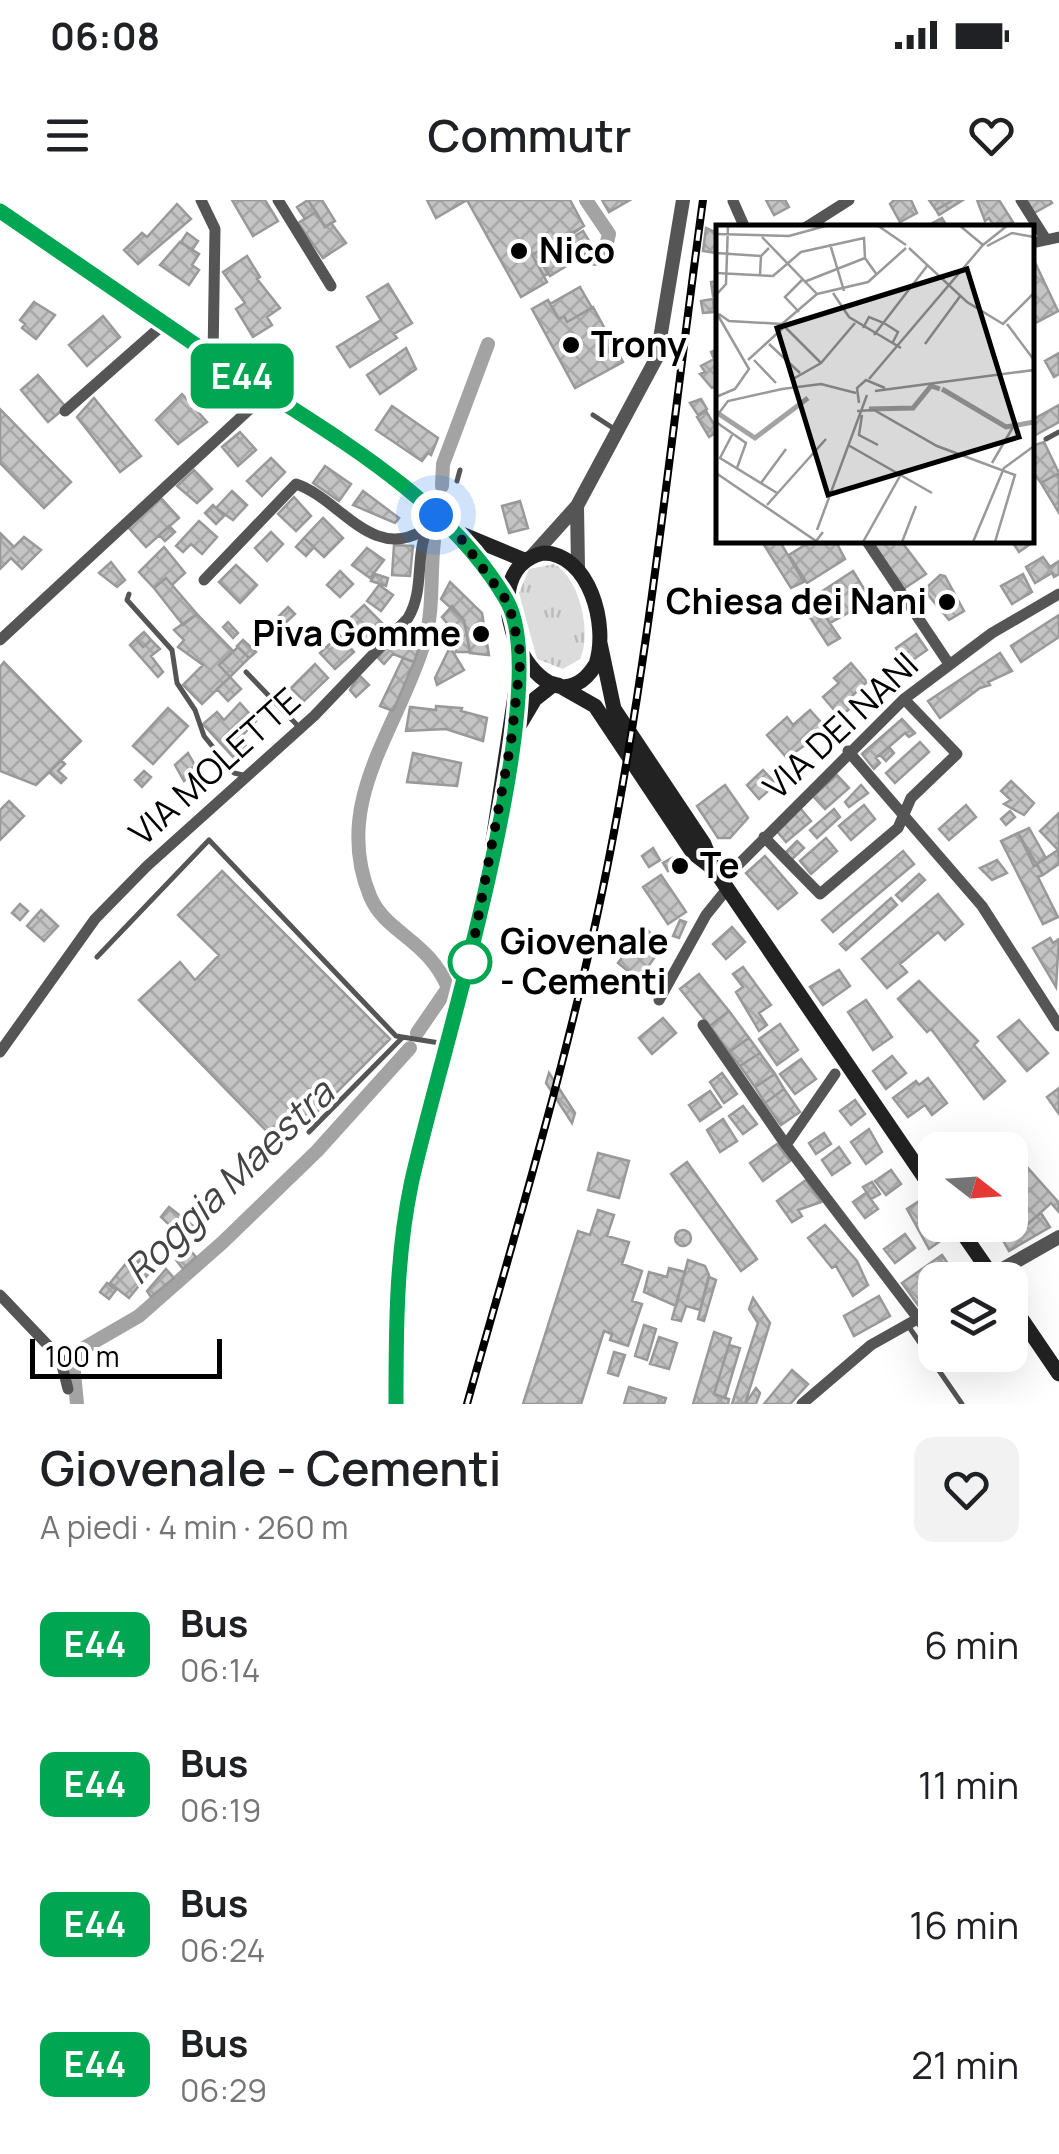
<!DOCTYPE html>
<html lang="it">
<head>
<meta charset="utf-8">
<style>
  body { margin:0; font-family:Manrope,sans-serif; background:#f2f2f2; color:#202124; height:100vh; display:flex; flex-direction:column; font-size:38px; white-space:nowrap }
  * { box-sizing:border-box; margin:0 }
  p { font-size:32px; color:#757577 }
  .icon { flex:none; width:55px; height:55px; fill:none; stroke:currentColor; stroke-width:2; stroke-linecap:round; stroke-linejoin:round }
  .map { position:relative; height:1204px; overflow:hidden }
  .details { display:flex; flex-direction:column; background:#fff; flex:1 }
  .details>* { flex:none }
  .badge { padding:0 20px; border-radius:15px; font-size:35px; line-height:65px }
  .needle { width:65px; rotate:107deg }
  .fabs { position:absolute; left:918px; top:932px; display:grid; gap:20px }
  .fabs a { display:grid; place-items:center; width:110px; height:110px; border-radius:20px; background:#fff; box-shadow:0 10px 40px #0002; font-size:50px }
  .scale { position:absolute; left:30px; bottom:25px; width:192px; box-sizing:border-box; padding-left:10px; border:5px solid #000; border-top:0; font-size:28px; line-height:35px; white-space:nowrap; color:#000; -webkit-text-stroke:8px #fff; paint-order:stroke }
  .you { position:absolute; width:50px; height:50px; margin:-25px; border:8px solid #fff; border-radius:50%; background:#1a73e8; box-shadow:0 0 0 15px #1a73e833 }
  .map>.badge { position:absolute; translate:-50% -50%; box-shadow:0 0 0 5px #fff }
  .round { display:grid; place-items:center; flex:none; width:105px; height:105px; border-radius:20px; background:#f2f2f2 }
  .overview { display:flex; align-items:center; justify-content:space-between; height:170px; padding:0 40px }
  h1 { font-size:48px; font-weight:600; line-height:75px }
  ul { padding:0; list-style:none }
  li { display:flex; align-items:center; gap:30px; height:140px; padding:0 40px }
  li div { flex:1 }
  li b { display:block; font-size:38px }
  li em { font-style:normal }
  li .badge { min-width:110px; font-weight:700; text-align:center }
  .status { display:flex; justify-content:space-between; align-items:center; height:70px; padding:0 50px; background:#fff; direction:ltr }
  .status svg { height:28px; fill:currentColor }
  header { display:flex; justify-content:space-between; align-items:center; height:130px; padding:0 40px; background:#fff; font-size:45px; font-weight:600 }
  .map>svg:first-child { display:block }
</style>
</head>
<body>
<div class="status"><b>06:08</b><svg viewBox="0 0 49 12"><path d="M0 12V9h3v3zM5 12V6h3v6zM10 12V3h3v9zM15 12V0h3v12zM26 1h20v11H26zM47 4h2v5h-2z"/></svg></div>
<header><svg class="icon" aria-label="menu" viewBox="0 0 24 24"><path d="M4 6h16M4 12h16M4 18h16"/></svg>Commutr<svg class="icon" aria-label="heart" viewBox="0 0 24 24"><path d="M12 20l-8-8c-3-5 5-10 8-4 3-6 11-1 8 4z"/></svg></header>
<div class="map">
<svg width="1059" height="1204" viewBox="0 0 1059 1204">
  <defs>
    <pattern id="grass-tufts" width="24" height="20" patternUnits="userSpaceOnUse" patternTransform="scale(2.5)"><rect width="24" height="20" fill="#dcdcdc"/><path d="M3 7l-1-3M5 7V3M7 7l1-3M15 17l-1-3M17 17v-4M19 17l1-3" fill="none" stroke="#bbb"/></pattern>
    <pattern id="building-cross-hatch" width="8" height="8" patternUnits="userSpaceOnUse" patternTransform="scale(2.5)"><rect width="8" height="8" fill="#c4c4c4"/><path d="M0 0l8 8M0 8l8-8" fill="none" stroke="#a7a7a7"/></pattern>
  </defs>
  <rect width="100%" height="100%" fill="#fff"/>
  <path fill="url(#grass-tufts)" d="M554,364C580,378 592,434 580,459L563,469L537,459L519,393L529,369Z"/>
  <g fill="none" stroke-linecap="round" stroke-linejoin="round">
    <path stroke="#a3a3a3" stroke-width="14" d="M586,0L609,34L605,50L595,59
      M442,286L443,264L488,144
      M417,833L448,788C429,740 385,733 370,696C331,601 399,529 425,440C434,409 430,373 434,341
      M77,1204L73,1162L82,1149L139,1116L223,1042L317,951L410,848"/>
  </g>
  <path fill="url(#building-cross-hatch)" stroke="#999" stroke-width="2.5" d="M232,0H265L278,21L253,36Z
    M308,0H322L335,21L325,27Z
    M308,0L316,12L305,19L297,7Z
    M427,0H467L436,18Z
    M467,0H570L584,26L532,55L547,82L521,97Z
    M602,0H630L609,12Z
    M766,0H785L789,7L774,15Z
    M894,0H911L917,13L900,22L890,4Z
    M929,0H953L936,10Z
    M953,0H963L939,15L936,10Z
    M977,0H999L1013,22L995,28L989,18L985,21Z
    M1027,0H1050L1052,3L1034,13Z
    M177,4L191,19L138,64L124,50L142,33L147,37Z
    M316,12L325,27L331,23L346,43L323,58L298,23Z
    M942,18L948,28H933L931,24Z
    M581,28L539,58L548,74L544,76L532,55Z
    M706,28L719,34L716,53L703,51Z
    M583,31L594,49L550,76L539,58Z
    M187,33L198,41L192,50L181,42Z
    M180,42L199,54L192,65L199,70L189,85L160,65Z
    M247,56L260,77L257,79L280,108L267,117L272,125L253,137L236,109L245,103L223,72Z
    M1032,56L1058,111L1032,125Z
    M719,81V95L713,96L711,82Z
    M388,84L412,123L394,134L397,138L350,167L337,147L381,120L367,97Z
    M580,87L592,108L567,122L564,116L559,119L550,104Z
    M713,99L714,112L703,113L701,101Z
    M548,100L559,119L564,116L567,122L593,107L623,162L575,188L532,109Z
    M34,102L55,115L36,139L22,128L25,124L20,120Z
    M103,116L120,137L87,166L69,145Z
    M406,148L416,169L380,194L367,175Z
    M718,149L719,185L712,188L700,174L705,172L701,166L714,159L711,152Z
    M1059,153V174L1054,177L1045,161Z
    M38,175L66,207L48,222L21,190Z
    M182,194L207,222L178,244L156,220Z
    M94,198L141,256L120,272L77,217Z
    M701,199L707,209L698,215L690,203Z
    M1059,205V222L1032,237V220Z
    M392,206L438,238L431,255L428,253L422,261L376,230Z
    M0,209L71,282L44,308L0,263Z
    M706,211L718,231L709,237L697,217Z
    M240,232L256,250L238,266L222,247Z
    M1044,242L1059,273L1041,283L1032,271V246Z
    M271,258L285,272L262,296L247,281Z
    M325,266L351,284L339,301L313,283Z
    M194,270L212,289L197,303L177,286Z
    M1059,273V313L1041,283Z
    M232,291L247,305L233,320L216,308Z
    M363,291L399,318L395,323L353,305Z
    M294,297L311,316L296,331L278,314Z
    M161,298L179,318L146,347L128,327Z
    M520,301L528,328L509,333L502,306Z
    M213,305L224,316L216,324L205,313Z
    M323,318L343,338L324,357L304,338Z
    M199,321L217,337L202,354L191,344L183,352L176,346Z
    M169,326L175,332L165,341L159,335Z
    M271,332L283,344L267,361L255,348Z
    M0,333L14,347L24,337L41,350L22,369L11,358L0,369Z
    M304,338L314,347L306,356L296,347Z
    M772,340H779L804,382L791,388L764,345Z
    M813,340H835L845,359L807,383L789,355Z
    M869,340L901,341L926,374L902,390Z
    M1011,340H1025L1029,345L1019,352Z
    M394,345L413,346L410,376L392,375Z
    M164,347L185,373L172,385L166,378L154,388L139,372Z
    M367,348L384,360L370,378L352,365Z
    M1043,357L1050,367L1059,361V374L1054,377L1052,373L1035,383L1026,367Z
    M111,362L125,380L117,387L99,373Z
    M236,365L257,385L240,403L219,382Z
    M340,371L353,384L340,397L327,385Z
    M853,371L871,400L830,423L815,396Z
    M375,374L388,378L386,386L371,381Z
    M1023,374L1032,392L1012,404L1001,386Z
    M940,375L945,376L964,411L949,420L924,390Z
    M166,378L197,414L183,425L154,388Z
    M450,382L482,413L489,455L470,453L464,420L441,399Z
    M379,385L393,395L381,411L367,401Z
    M814,400L840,438L828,445L804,408Z
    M364,405L385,426L368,442L347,421Z
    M452,406L464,420L470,452H456L454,432L442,417Z
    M288,407L295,414L283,425L276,419Z
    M197,414L233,451L219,465L230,477L202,504L183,485L203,465L178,447L184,440L174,430Z
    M1059,415V437L1021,462L1011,446Z
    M228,422L238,433L233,438L223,427Z
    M401,430L423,436L414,462L393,454L384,464L378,458Z
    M144,432L151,440L143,447L136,439Z
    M916,434L927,450L907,464L896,448Z
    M339,435L354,452L335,469L320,453Z
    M136,439L143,447L151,440L160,449L151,456L163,472L158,477L130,445Z
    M243,440L256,452L249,458L237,446Z
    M238,447L249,458L230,477L219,465Z
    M450,447L464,470L437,485L435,478Z
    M1000,453L1012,471L988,482L990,485L980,488L940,518L928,501Z
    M403,458L414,462L393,511L380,506Z
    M4,462L81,541L36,585L0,571V467Z
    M851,463L867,482L850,498L855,504L840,517L823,497L839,483L834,478Z
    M315,464L328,478L304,501L291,488Z
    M359,475L369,485L356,497L350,490Z
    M230,477L241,489L228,501L217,489Z
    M240,503L256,521L239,539L246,546L233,557L203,524L217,512L224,520Z
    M436,506L462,508L461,511L487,518L483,541L446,529L406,531L410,507L436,510Z
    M168,508L188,526L153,564L133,546Z
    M810,510L827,529L787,558L767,535L787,517L793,525Z
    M902,519L915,533L909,537L905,533L876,558L880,563L874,569L862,554Z
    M920,542L929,552L895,583L886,573Z
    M889,547L894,553L886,561L880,555Z
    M188,553L197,569L184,581L175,565Z
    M413,553L461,563L457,586L407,582Z
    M61,560L65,564L58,571L66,578L61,583L49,572Z
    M763,570L776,584L759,599L747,585Z
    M144,571L151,577L142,587L135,580Z
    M837,575L849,588L825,609L813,596Z
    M1011,581L1034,603L1024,615L1004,604L1011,600L1001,591Z
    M725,585L748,618L730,638H718L697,606Z
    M861,585L868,593L849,607L845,602Z
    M9,601L24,616L0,640V610Z
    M864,605L875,619L851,640L839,626Z
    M966,605L976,617L949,640L939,629Z
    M800,608L811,621L786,642L775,629Z
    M834,609L840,617L817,638L810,630Z
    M1010,611L1015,617L1006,625L1001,619Z
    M1059,613V651L1040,631Z
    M1029,628L1046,658L1034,666L1018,633Z
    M1018,633L1043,675L1038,677L1058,717L1043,724L1001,641Z
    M826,638L837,651L811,674L800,661Z
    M797,641L804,648L790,661L784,654Z
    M653,648L660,660L649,667L642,656Z
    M1058,650L1059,664L1043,675L1037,664Z
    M903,651L914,664L833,732L822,720Z
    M765,656L797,693L778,709L746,673Z
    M672,658L677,666L668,671L663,663Z
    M997,660L1007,673L992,680L980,668Z
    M222,671L390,839L282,947L139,800L180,762L195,780L219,755L178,715Z
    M919,674L925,680L902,701L896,695Z
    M661,675L686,712L668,724L643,687Z
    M938,694L963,724L945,740L938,732L900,764L907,772L887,788L862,759Z
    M891,698L897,705L846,750L840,744Z
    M20,704L28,711L20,720L12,713Z
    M41,710L58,726L44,741L27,726Z
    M680,720L686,722L679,738L673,736Z
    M644,727L663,745L639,780L618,763Z
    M732,727L745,742L726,759L713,744Z
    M1050,738L1053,743L1059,739L1056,787L1033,748Z
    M743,767L771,805L759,813L767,825L759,831L736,792L743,787L733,774Z
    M839,770L850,786L823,805L810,787Z
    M699,774L729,811L710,826L680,789Z
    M919,781L978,841L974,845L1005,881L984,899L931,829L927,832L898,799Z
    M866,800L892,837L873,850L848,812Z
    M729,811L749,838L729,852L710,826Z
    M663,818L676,833L652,854L639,838Z
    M1019,820L1048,853L1027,871L998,837Z
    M780,824L798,850L777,865L759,839Z
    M749,838L760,853L740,866L729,852Z
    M760,853L775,874L755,887L740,866Z
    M892,856L906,873L886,889L873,871Z
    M801,859L816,879L795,894L780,874Z
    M549,873L575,913L572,923L546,883Z
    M722,873L737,894L724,903L710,882Z
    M775,874L784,889L765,903L755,887Z
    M928,878L947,903L932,915L925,905L908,917L893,898L916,881L919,885Z
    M1059,888V914L1047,897Z
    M784,889L800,912L781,925L765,903Z
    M710,891L721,907L700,921L689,905Z
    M855,900L865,914L851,925L840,911Z
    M743,906L757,924L743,934L729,916Z
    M723,919L737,941L720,952L707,930Z
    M869,929L882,952L866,964L851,942Z
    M824,933L831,944L816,954L809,943Z
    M777,944L790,961L763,981L750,963Z
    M839,947L850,963L832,975L822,960Z
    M1010,948L1059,1003L1058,1011L1051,1003L1016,1035L1007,1025Z
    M598,953L629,961L619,998L588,990Z
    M687,962L757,1059L741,1071L671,974Z
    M891,970L901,984L886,995L875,981Z
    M806,980L821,1002L798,1010L802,1016L792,1022L777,1001Z
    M872,982L880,994L871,999L863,987Z
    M866,993L878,1009L865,1018L853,1002Z
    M919,1001L921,1005L926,1002L935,1015V1025H942L949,1035L929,1049L907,1009Z
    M169,1007L202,1033L191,1046L161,1017Z
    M598,1010L614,1015L607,1036L629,1042L622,1064L642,1071L632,1101L642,1104L628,1146L610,1140L612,1134L604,1131L581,1204H523L578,1031L590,1035Z
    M1041,1013L1050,1027L1009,1051L1004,1042Z
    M825,1025L857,1061L868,1085L853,1096L836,1066L832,1068L808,1038Z
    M675 1038a8 8 0 1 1 16 0a8 8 0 1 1-16 0Z
    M905,1034L915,1048L895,1063L884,1049Z
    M189,1049L196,1057L183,1069L176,1060Z
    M137,1050L155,1065L150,1071L132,1056Z
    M942,1055L957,1077L935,1080V1093L918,1105L902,1083Z
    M132,1056L150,1072L129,1098L110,1083Z
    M688,1060L705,1066L709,1075L700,1110L686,1106L681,1121L672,1119Z
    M669,1068L685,1072L676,1106L644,1092L649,1072L667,1077Z
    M166,1069L174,1078L151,1097L147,1091Z
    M709,1077L716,1080L704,1121L698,1119Z
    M107,1083L116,1090L109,1099L100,1092Z
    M879,1096L890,1116L854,1136L844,1116Z
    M753,1098L770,1123L745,1204H732L758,1123L749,1109Z
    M644,1125L656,1129L647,1160L635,1156Z
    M714,1132L731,1138L714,1194L729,1199L728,1204H693Z
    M659,1137L677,1143L669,1169L650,1164Z
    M729,1145L740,1148L725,1198L714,1194Z
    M614,1152L625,1155L618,1176L608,1173Z
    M792,1170L808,1184L790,1204H764Z
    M629,1187L666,1198L664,1204H624Z
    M756,1188L760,1193L756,1204H745Z"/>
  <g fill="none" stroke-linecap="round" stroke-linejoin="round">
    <path stroke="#555" stroke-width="5" d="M593,215L616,230
      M1046,239L1059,232
      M457,281L460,270
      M129,394L127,400L172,450L177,483L195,510L204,536L234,573L243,575
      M246,472L300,528
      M97,757L209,640L396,836L446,844
      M309,932L402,838
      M909,1127L962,1204"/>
    <path stroke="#555" stroke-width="11" d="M201,0L215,29L213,157
      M278,0L331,86
      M1021,0L1045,38
      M733,1L745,28
      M805,28L849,0
      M1032,43L1059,37
      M65,211L165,123
      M866,340L949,464
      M204,380L296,284C339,298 371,361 422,331
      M0,440L267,193
      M848,551L982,706L1059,826
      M764,637L820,694L898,628L911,598L957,554L904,499
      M722,681L904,499L992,433L1059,394
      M659,800L706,715L727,689
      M703,825L786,945L923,1125
      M0,852L95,719L147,666L314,516L408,418C428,384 410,348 436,314
      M786,945L835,874
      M0,1095L60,1158L68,1189
      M802,1204L871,1145L935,1109"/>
    <path stroke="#555" stroke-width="14" d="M577,306L578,367
      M533,355L577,306L657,157L683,0
      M992,1075L1059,1037"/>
    <path stroke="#222" stroke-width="15" d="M0,11L364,258L455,332L509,404
      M459,333L524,360
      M543,353C589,353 609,425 596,464C545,548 459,373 543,353Z
      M600,443L614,509L704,644L714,669L935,993
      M558,485L595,506L693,653L714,669
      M516,531L535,499L554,484
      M957,1025L995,1080
      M1010,1102L1059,1174
      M396,1204L401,1044L411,984L484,700L521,456"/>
    <defs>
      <path id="rail" d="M467,1204C518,1022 574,839 610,653C652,438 673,218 703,0"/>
    </defs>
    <use href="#rail" stroke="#000" stroke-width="8"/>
    <use href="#rail" stroke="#fff" stroke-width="4" stroke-dasharray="11" stroke-linecap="butt"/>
  </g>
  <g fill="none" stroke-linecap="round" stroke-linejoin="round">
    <defs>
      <path id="line" d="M0,11C75,62 150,114 225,165C324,231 446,295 507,401C558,491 434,874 411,985C396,1057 396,1131 396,1204"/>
    </defs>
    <use href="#line" stroke="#fff" stroke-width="22"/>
    <use href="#line" stroke="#00a651" stroke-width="15"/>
    <path stroke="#000" stroke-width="10" stroke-dasharray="0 18" d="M436,315L456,332L509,404L521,456L511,542L468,772L470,762"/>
  </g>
  <g fill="#000" stroke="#fff" stroke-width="4">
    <circle cx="519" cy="51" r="10"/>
    <circle cx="571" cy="145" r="10"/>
    <circle cx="947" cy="402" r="10"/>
    <circle cx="481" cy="434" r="10"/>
    <circle cx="680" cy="666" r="10"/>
  </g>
  <circle fill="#fff" stroke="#00a651" stroke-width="5" cx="470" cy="762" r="20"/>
  <g text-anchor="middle" stroke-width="8" stroke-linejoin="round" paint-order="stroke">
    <g font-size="35" font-weight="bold" fill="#000" stroke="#fff" text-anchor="start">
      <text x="539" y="63">Nico</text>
      <text x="591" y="157">Trony</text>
      <text x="927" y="414" text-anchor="end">Chiesa dei Nani</text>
      <text x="461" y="446" text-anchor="end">Piva Gomme</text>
      <text x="700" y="678">Te</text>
    </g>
    <g font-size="35" fill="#000" stroke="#fff">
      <text transform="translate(841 526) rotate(-43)" y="12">VIA DEI NANI</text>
      <text transform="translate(215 567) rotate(-42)" y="12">VIA MOLETTE</text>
    </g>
    <g font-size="35" font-weight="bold" fill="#000" stroke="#fff" text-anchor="start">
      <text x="500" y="754">Giovenale<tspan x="500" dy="40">- Cementi</tspan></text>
    </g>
    <g font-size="38" font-style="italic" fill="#444" stroke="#fff">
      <text transform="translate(229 982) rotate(-44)" y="13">Roggia Maestra</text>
    </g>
  </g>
  <g transform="translate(716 25)">
    <rect width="318" height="318" fill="#fff"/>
    <path fill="none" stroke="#a3a3a3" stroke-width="5" d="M226,164L290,202L318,197M153,184L197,183L215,161L224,164M0,187L39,213L92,173"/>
    <path fill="none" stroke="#999" stroke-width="2.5" d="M161,0L190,20M243,0L267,20M0,9L73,11L113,0M46,12L101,69M114,19L128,66M271,21L296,8L318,12M193,23L251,77L287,99L318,68M0,28L45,31M0,48L57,51L85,27L148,13L149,33L161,50M44,50L45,31L53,23M88,57L149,33M117,68L133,92L185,123M101,69L152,57L190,23M0,70L10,59L12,0M0,87L33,144L19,164L0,172M83,87L69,72L86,55M3,89L13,96L66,99L101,69M66,99L105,138M291,99L318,135M147,103L153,92L168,98L182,107L176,119M158,110L211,41M53,119L84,148M209,119L245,70M32,135L67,103M38,135L60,158M77,154L105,138L139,98M153,154L267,20L292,0M159,166L318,145M143,178L141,163L150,155L169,163M141,186L158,185L221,221L299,250L279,317M146,190L143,210L162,220M0,192L12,176L66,164L105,159L140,168M0,197L30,218L21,243M16,210L4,233L61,268M132,220L216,268M276,238L297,202M0,248L100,316L107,307M45,258L70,224M51,280L110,214M101,305L151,170M147,317L184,251M186,317L200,281M257,317L288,243L318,221"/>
    <path fill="#000" fill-opacity="0.15" stroke="#000" stroke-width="5" d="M251,44L303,212L112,270L61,103Z"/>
    <rect width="318" height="318" fill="none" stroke="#000" stroke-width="5"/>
  </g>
</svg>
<div class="fabs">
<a><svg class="needle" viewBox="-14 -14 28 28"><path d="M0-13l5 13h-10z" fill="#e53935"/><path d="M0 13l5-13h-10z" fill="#757577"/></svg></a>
<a><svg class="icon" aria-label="layers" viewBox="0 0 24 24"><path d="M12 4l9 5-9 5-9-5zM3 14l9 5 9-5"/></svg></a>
</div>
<div class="scale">100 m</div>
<div class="you" style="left:436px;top:315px"></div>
<b class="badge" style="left:242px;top:176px;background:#00a651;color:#fff">E44</b>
</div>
<section class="details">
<div class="overview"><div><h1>Giovenale - Cementi</h1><p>A piedi · 4 min · 260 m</p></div><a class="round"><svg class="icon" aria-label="heart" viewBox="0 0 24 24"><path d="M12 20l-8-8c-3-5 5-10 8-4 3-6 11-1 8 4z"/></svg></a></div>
<ul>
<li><span class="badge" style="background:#00a651;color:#fff">E44</span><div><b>Bus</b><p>06:14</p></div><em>6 min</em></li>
<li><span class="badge" style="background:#00a651;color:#fff">E44</span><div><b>Bus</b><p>06:19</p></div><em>11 min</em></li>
<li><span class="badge" style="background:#00a651;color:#fff">E44</span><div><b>Bus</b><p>06:24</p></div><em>16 min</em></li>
<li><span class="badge" style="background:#00a651;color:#fff">E44</span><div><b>Bus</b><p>06:29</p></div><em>21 min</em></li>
</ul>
</section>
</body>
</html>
